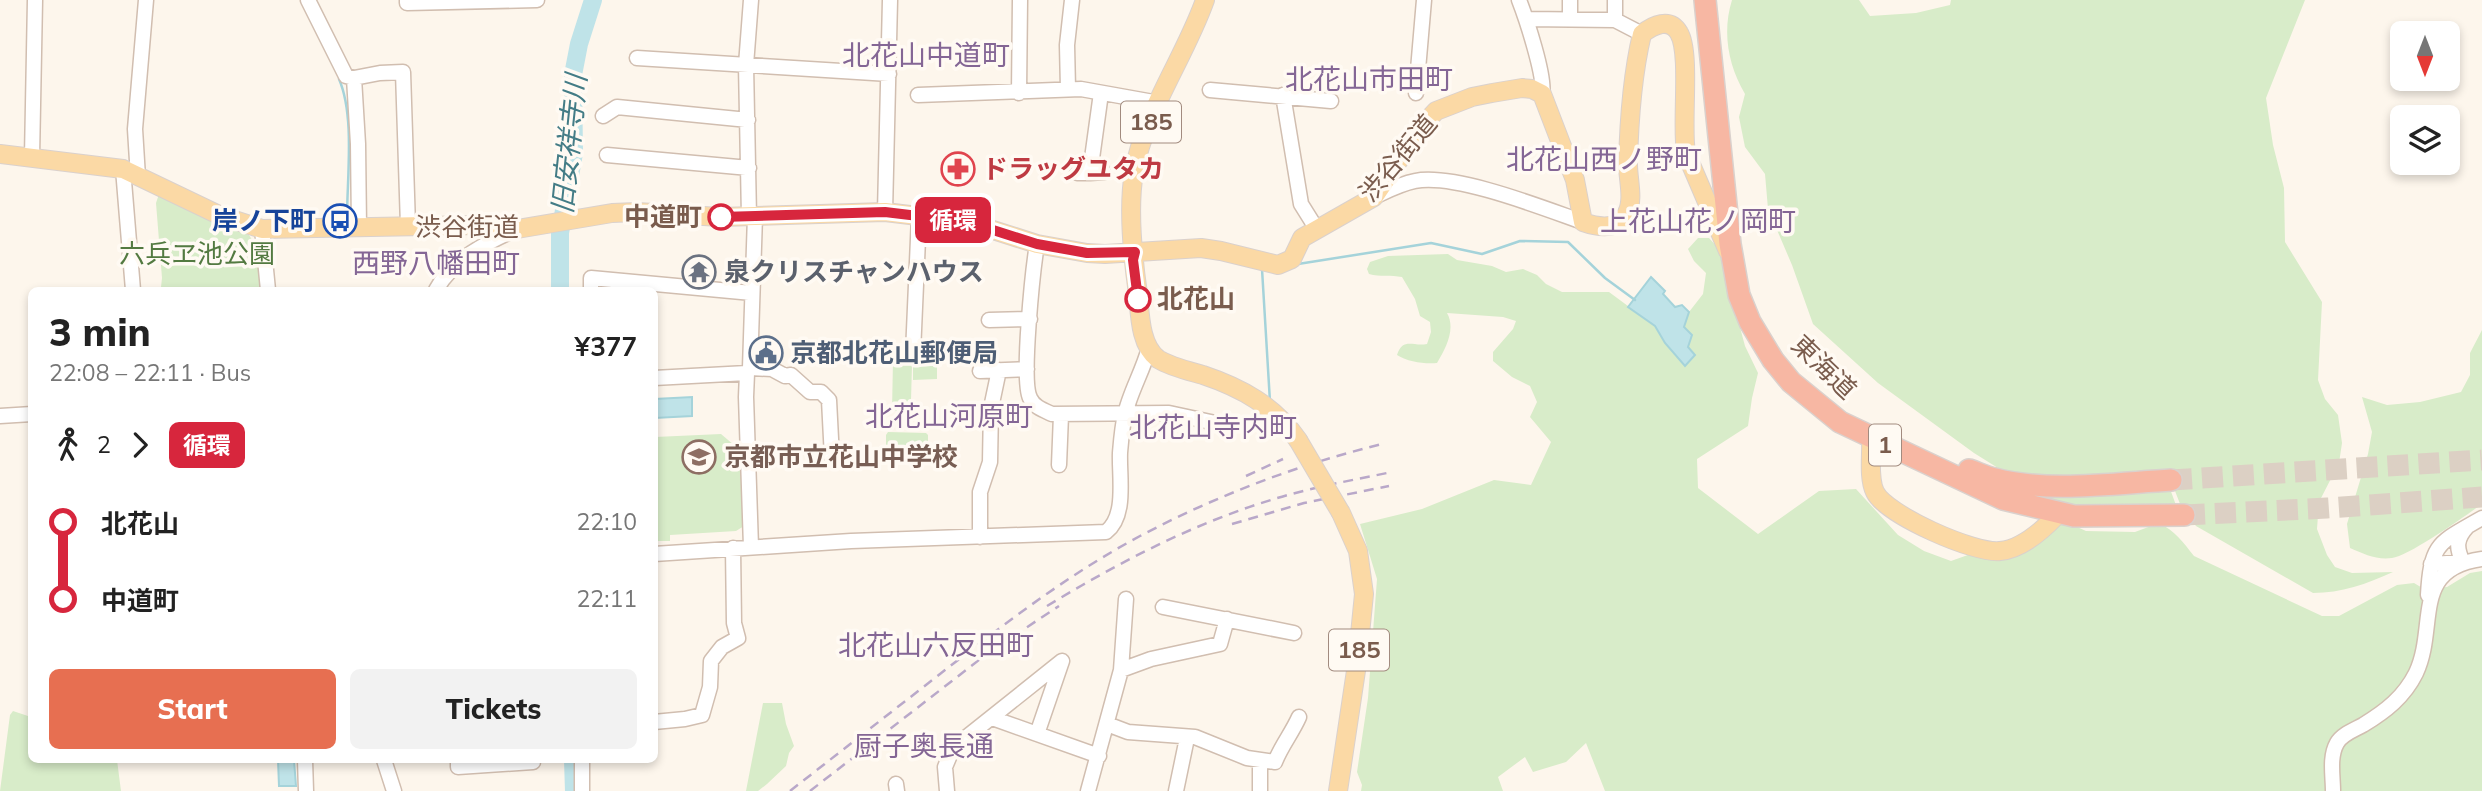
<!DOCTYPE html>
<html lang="en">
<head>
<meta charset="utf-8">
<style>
  body { margin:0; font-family:Mulish,"Noto Sans JP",sans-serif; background:#f2f2f2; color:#222; height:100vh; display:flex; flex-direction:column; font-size:26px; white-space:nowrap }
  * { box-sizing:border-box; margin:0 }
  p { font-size:23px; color:#767676 }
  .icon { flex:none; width:38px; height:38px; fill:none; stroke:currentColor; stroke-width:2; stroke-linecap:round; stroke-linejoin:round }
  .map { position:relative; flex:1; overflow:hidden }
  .side { position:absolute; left:28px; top:287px; width:630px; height:476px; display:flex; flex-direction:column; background:#fff; border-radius:10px; box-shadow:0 4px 10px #0003 }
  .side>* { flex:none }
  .badge { padding:0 14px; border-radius:10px; font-size:24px; line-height:46px }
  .needle { width:46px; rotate:180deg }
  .controls { position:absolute; left:2390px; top:21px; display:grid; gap:14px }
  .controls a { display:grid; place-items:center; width:70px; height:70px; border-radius:10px; background:#fff; box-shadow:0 4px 10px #0003; font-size:35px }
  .map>.badge { position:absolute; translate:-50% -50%; box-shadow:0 0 0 4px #fff }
  .legs { display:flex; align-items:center; gap:10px; height:77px; padding:0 21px; font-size:23px }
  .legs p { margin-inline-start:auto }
  .headline { display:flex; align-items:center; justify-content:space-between; height:119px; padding:0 21px }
  h1 { font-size:38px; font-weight:800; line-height:52px }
  .primary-button { display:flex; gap:14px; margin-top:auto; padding:14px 21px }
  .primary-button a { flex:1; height:80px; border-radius:10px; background:#e76f51; color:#fff; font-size:28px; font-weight:800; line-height:80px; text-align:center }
  .primary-button a+a { background:#f2f2f2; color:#222 }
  ul { padding:0 21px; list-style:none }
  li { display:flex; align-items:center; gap:24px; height:77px; font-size:26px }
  li i { display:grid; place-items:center; width:10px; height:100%; margin:0 9px; background:currentColor }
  li i::after { content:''; width:18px; height:18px; margin:-9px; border:5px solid; border-radius:50%; background:#fff }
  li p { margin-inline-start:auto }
  li:first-child i { background:linear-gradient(#0000 50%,currentColor 0) }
  li:last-child i { background:linear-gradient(currentColor 50%,#0000 0) }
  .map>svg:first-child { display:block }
</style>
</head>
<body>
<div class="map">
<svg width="2482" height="791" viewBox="0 0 2482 791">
  <rect width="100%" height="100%" fill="#fdf6ec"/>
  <path fill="#d8ecc9" d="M1732,0H1859L1870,16L1916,13L1950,5L1951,0H2305L2266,98L2273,145L2284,188L2285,242L2322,302L2318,380L2325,399L2338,415L2342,443L2339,463L2319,502L2317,529L2327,555L2335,567L2352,573L2393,572C2367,584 2341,593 2313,593L2196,526L2182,509L2168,473L2036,478L1998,468L1974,453L1878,383L1813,324L1792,265L1768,209L1765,174L1745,147L1739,117L1745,94C1728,65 1722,32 1732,0Z
    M159,194L211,220L249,235L258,249L262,290H156L161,287L162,278L156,203Z
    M1698,238H1709L1719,249L1745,346L1758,373L1752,398L1748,426L1697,459L1698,488L1758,534L1819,491L1856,489L1898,535L1924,551L1951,561L2064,521L2086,531L2135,532L2159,523C2175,531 2183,542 2194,556L2322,616H2339L2397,585L2414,583L2424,589L2447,587L2470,573L2482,571V791H1605L1586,743L1566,762L1533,772L1525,757L1498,777L1503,791H1361L1362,785L1357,772L1368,698L1377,579L1360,524L1422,509L1494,480L1531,485L1551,442L1530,417L1537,402L1530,386L1512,377L1493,361V352L1513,329L1516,321L1503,317L1447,313C1456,329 1446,348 1437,363C1424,364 1408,362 1397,355C1403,337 1413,347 1427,344L1431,332L1430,322L1420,316L1415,299L1402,277C1391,275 1380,277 1369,274L1367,269L1370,262L1388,256L1448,254L1457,260L1492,266L1506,272L1523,269L1537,275L1546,284L1562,292H1609L1655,326L1665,343L1688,347L1684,327L1689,312L1703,294L1706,273L1694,261L1688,249Z
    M2482,330V504C2465,516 2409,556 2392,558C2376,560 2364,554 2350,548L2347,524L2368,454L2372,432L2362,397L2387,405L2420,402L2461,392L2470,375V353Z
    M919,356L937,357V379L913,380V365H919Z
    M893,360L908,361V365H912L911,400L906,411H892Z
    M888,432L926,433L928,435V454L925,457L889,456L886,454V435Z
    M721,434L741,451L744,526L736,531L670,535V541H655V437Z
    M2169,486L2177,508H2064L2007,489Z
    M763,703H782L786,724L794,746L789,753L786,766L767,784L758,791H746Z
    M13,711L31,717L32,760H117L121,791H0L10,715Z"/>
  <path fill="#bfe3e8" stroke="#a5d3da" stroke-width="2" d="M1651,277L1665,291L1663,294L1675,307L1682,305L1689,312L1684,327L1692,335L1688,347L1695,355L1685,366L1665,343L1655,326L1628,307Z
    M692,397V416L655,418V399Z
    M278,760H294L296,786H279Z"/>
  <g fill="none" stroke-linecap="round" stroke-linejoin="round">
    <path stroke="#a5d3da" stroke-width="2.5" d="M339,79C355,116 347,177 347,219
      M1298,264L1431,243L1482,254L1520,241L1568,242L1605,278L1635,300
      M1262,269L1270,402"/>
    <path stroke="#bfe3e8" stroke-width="18" d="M560,290V233L574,153L573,75L579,44L593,0
      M573,760L574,791"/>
    <path stroke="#dcd0c4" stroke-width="21" stroke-dasharray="21 10" stroke-linecap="butt" d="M2171,480L2482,460
      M2184,515L2327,508L2482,497"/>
    <defs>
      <path id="minor" d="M308,0L346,76L354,78L380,73L403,72L408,226
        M407,0V3L537,0
        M1519,0C1526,18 1546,78 1542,94
        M1570,0V19
        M1615,0V20L1642,34
        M1526,19L1615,20
        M637,58L889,74
        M354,78L358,144L359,227
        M1068,89L1067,45L1072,0
        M1210,90L1331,101
        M1019,93L1020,0
        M1416,93L1424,0
        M918,95L1081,89L1159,103
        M1283,95L1301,204L1316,228
        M603,116L617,107L748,120
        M607,155L749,168
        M32,157L35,0
        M123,169L133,290
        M1077,173H1090L1101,93
        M1090,173L1104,172
        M138,177L135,129L146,0
        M1374,197C1387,191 1400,184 1415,181C1455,173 1543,208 1583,222
        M885,212L890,0
        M749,217L746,65L751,0
        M262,229L268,290
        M1037,244C1033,269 1021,380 1030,398C1034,407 1043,410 1052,414L1169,413L1220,424H1237
        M436,290C452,260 487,242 517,229
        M591,290V278L752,293
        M989,320L1030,319
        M913,353L919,216
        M750,368L772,369L785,376L791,375L810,392H821L829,400L832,458
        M980,371L1027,369
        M654,378L747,373
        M0,416L32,414
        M1059,465L1061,415
        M980,537V492L990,462L991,408L999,370
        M751,547L746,397L747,373L750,368L755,216
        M654,554L851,541L1106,532C1127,516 1119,477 1120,453C1121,441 1122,427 1125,415C1129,394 1143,371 1149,348
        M2431,564L2463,562C2456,548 2456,539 2467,527
        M2428,595C2431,542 2439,543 2482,518
        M1163,607L1294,633
        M1121,670L1151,659L1220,644L1227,619
        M992,718L1099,756
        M654,722L685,719L702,715L710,687L711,661L722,647L738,638L734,623L733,548
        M1107,724L1128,732L1195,737L1247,758L1275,762C1281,746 1292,733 1299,717
        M305,760L306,791
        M384,760L394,791
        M458,760V767L533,762V760
        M582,760V791
        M896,784L897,791
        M947,791L945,767L953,748L1062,661L1037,734
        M1088,791L1121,670L1126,599
        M1176,791L1187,738
        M1260,791V760
        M2333,791C2333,776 2329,757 2337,743C2342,734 2354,730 2363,725C2386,711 2404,697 2416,673C2438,626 2410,569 2482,559"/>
      <path id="major" d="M1205,0C1185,57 1144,113 1134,172C1128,207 1133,259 1138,294C1140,315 1140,345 1158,359C1171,367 1189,371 1203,375C1242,388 1274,406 1298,440
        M0,154L123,169L219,215L262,229L480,225L517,229L612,213L637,212L720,217L885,212L968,222L1037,244L1087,253L1105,254L1201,248L1221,251L1278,265L1292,259L1302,238L1374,197L1422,126L1436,111L1472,97L1492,93L1522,88L1532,89L1542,94L1575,180L1583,222C1597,227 1619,231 1627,213C1634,199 1628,180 1628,164C1629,122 1632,76 1642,34C1653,25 1670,17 1679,33C1691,53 1681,125 1686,153L1728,251
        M1871,438C1872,454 1868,478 1875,492C1886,515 1975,554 2000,551C2022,549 2044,529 2058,514
        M1338,791L1357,664L1364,594L1358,551L1341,513"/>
      <path id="highway" d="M1705,0L1730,244L1739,295L1750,322L1773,360L1791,382L1840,422L2003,499L2074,516L2184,515
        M1969,470C1978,473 1986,477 1995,479C2048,493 2117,483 2171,480"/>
    </defs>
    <use href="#minor" stroke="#d1beb0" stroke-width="17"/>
    <use href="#major" stroke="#dad1cd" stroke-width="20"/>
    <use href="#highway" stroke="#dad1cd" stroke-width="24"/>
    <use href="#minor" stroke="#fff" stroke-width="14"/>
    <use href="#major" stroke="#fbd9a5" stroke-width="18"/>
    <use href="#highway" stroke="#f7b7a3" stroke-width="21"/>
    <path stroke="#b9a8c9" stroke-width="2.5" stroke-dasharray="10 7" stroke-linecap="butt" d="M1246,476L1283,459
      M1232,524L1304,503L1389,486
      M1047,606C1118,563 1192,524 1271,500C1309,488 1348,481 1387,473
      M790,791C840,752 890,713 940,674C1004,624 1069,574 1140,536C1218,495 1297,465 1382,444
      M810,791L988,653L1059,606"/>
    <defs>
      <path id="major-bridge" d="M1298,440L1341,513"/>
    </defs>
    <use href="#major-bridge" stroke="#dad1cd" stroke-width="20" stroke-linecap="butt"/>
    <use href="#major-bridge" stroke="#fbd9a5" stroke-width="18"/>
  </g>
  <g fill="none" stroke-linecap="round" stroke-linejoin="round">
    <defs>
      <path id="line-1" d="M721,217L885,212L968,222L1037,244L1087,253L1135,252L1133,260L1138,299"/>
    </defs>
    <use href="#line-1" stroke="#fff" stroke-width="16"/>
    <use href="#line-1" stroke="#d7263d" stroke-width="10"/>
  </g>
  <defs>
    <symbol id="pharmacy-ring" viewBox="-11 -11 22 22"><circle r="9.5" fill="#fffaf3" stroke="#e0444e" stroke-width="1.5"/><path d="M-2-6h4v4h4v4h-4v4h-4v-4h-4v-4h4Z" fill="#e0444e"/></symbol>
    <symbol id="bus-ring" viewBox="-11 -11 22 22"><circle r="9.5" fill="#fffaf3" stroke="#1a4fb4" stroke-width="1.5"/><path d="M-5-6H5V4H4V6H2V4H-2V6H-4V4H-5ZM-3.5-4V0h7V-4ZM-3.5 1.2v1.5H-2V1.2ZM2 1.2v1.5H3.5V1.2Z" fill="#1a4fb4"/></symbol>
    <symbol id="temple-ring" viewBox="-11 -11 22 22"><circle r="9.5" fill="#fffaf3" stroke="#6b7280" stroke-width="1.5"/><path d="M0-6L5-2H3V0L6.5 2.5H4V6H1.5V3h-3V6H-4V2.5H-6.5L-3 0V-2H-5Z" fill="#6b7280"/></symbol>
    <symbol id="civic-ring" viewBox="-11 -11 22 22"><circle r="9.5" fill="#fffaf3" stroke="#5c6f8a" stroke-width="1.5"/><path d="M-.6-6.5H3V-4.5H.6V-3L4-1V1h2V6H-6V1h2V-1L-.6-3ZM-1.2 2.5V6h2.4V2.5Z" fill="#5c6f8a"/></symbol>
    <symbol id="school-ring" viewBox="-11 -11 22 22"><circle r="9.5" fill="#fffaf3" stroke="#8d6e63" stroke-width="1.5"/><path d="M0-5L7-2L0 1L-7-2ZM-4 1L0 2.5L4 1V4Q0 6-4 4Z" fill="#8d6e63"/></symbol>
  </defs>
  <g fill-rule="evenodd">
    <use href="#pharmacy-ring" x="939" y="150" width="38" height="38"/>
    <use href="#bus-ring" x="321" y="202" width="38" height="38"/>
    <use href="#temple-ring" x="680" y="253" width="38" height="38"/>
    <use href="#civic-ring" x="747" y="334" width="38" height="38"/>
    <use href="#school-ring" x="680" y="438" width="38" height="38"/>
  </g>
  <g fill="#fff" stroke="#d7263d" stroke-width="3.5">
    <circle cx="721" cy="217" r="12"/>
    <circle cx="1138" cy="299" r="12"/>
  </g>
  <g text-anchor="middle" stroke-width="7" stroke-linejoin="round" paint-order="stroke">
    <g fill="#fffaf3" stroke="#a28b7f" stroke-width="2">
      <rect x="1121" y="101.5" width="60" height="41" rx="5"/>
      <rect x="1869" y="424.5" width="32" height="41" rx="5"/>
      <rect x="1329" y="629.5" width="60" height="41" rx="5"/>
    </g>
    <g font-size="24" font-weight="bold" fill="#7a5c4d">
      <text x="1151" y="130">185</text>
      <text x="1885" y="453">1</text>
      <text x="1359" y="658">185</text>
    </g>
    <g font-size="26" fill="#7a5c4d" stroke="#fffaf3">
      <text transform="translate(1398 158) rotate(-50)" y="9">渋谷街道</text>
      <text x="467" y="236">渋谷街道</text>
      <text transform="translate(1824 367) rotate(44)" y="9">東海道</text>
    </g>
    <g font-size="26" font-weight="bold" fill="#be3a42" stroke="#fffaf3" text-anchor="start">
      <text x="982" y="178">ドラッグユタカ</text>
    </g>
    <g font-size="26" font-weight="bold" fill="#7a5c4d" stroke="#fffaf3" text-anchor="end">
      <text x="702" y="226">中道町</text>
      <text x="1157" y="308" text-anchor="start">北花山</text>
    </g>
    <g font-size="26" font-weight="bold" fill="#164399" stroke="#fffaf3" text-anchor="end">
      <text x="316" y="230">岸ノ下町</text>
    </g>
    <g font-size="26" fill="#537a41" stroke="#fffaf3">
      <text x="197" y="263">六兵ヱ池公園</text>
    </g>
    <g font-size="26" font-weight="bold" fill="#5b616d" stroke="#fffaf3" text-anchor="start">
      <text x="724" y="281">泉クリスチャンハウス</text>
    </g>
    <g font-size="26" font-weight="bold" fill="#4e5e75" stroke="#fffaf3" text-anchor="start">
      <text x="790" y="362">京都北花山郵便局</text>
    </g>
    <g font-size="26" font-weight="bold" fill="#785e54" stroke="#fffaf3" text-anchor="start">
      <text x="724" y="466">京都市立花山中学校</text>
    </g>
    <g font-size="28" fill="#846695" stroke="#fffaf3">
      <text x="926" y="65">北花山中道町</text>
      <text x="1369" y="89">北花山市田町</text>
      <text x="1604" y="169">北花山西ノ野町</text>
      <text x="1698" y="231">上花山花ノ岡町</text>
      <text x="436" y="273">西野八幡田町</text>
      <text x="949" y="426">北花山河原町</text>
      <text x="1213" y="437">北花山寺内町</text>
      <text x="936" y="655">北花山六反田町</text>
      <text x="924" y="756">厨子奥長通</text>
    </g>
    <g font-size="28" font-style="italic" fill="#437c86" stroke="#fffaf3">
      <text transform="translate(569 144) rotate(-84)" y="10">旧安祥寺川</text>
    </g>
  </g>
</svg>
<div class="controls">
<a><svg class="needle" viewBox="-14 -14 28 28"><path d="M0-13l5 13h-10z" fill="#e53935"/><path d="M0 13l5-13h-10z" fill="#767676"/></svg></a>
<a><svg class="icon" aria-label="layers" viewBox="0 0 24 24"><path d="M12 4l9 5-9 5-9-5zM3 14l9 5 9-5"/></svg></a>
</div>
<b class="badge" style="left:953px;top:220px;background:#d7263d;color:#fff">循環</b>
<section class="side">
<div class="headline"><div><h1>3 min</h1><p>22:08 – 22:11 · Bus</p></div><b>¥377</b></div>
<div class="legs"><svg class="icon" aria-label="walk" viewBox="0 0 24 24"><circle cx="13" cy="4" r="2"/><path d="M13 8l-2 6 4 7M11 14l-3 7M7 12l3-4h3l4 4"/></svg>2<svg class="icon" aria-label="forward" viewBox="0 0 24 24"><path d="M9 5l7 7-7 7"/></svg><b class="badge" style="background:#d7263d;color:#fff">循環</b></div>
<ul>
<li><i style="color:#d7263d"></i><b>北花山</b><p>22:10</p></li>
<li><i style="color:#d7263d"></i><b>中道町</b><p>22:11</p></li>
</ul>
<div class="primary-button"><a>Start</a><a>Tickets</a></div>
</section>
</div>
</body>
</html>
